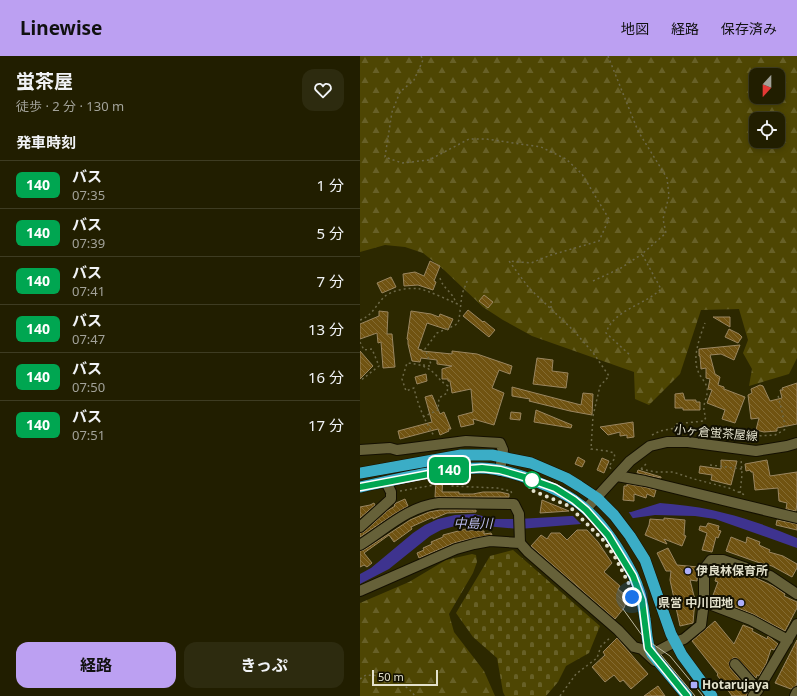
<!DOCTYPE html>
<html lang="ja">
<head>
<meta charset="utf-8">
<style>
  body { margin:0; font-family:"Noto Sans","Noto Sans JP",sans-serif; background:#2d2b0f; color:#f1f3f6; height:100vh; display:flex; flex-direction:column; font-size:15px; white-space:nowrap }
  * { box-sizing:border-box; margin:0 }
  p { font-size:13px; color:#a2a299 }
  .icon { flex:none; width:22px; height:22px; fill:none; stroke:currentColor; stroke-width:2; stroke-linecap:round; stroke-linejoin:round }
  .map { position:relative; flex:1; overflow:hidden }
  .side { display:flex; flex-direction:column; background:#211e00; width:360px }
  .side>* { flex:none }
  .badge { padding:0 8px; border-radius:6px; font-size:14px; line-height:26px }
  .needle { width:26px; rotate:201deg }
  .fabs { position:absolute; left:389px; top:12px; display:grid; gap:8px }
  .fabs a { display:grid; place-items:center; width:36px; height:36px; border-radius:8px; background:#211e00; box-shadow:0 2px 6px #0003,0 0 0 1px #3e3c22; font-size:20px }
  .scale { position:absolute; left:12px; bottom:10px; width:66px; box-sizing:border-box; padding-left:4px; border:2px solid #e3e1cc; border-top:0; font-size:11px; line-height:14px; white-space:nowrap; color:#e3e1cc; -webkit-text-stroke:3px #121002; paint-order:stroke }
  .you { position:absolute; width:20px; height:20px; margin:-10px; border:3px solid #fff; border-radius:50%; background:#1a73e8; box-shadow:0 0 0 6px #1a73e833 }
  .map>.badge { position:absolute; translate:-50% -50%; box-shadow:0 0 0 2px #fff }
  h2 { padding:0 16px; font-size:15px; line-height:36px }
  .round { display:grid; place-items:center; flex:none; width:42px; height:42px; border-radius:12px; background:#2d2b0f }
  .head { display:flex; align-items:center; justify-content:space-between; height:68px; padding:0 16px }
  h1 { font-size:19px; font-weight:700; line-height:30px }
  .button { display:flex; gap:8px; margin-top:auto; padding:8px 16px }
  .button a { flex:1; height:46px; border-radius:12px; background:#bca0f2; color:#111; font-size:16px; font-weight:700; line-height:46px; text-align:center }
  .button a+a { background:#2d2b0f; color:#f1f3f6 }
  ul { padding:0; list-style:none }
  li { display:flex; align-items:center; gap:12px; height:48px; padding:0 16px; border-top:1px solid #3e3c22 }
  li div { flex:1 }
  li b { display:block; font-size:15px }
  li em { font-style:normal }
  li .badge { min-width:44px; font-weight:700; text-align:center }
  header { display:flex; align-items:center; gap:24px; box-sizing:border-box; height:56px; padding:0 20px; background:#bca0f2; color:#111 }
  header strong { font-size:19px }
  nav { display:flex; gap:22px; margin-inline-start:auto; font-size:14px }
  main { display:flex; flex:1; min-height:0 }
  .map>svg:first-child { display:block }
</style>
</head>
<body>
<header>
<strong>Linewise</strong>
<nav><a>地図</a><a>経路</a><a>保存済み</a></nav>
</header>
<main>
<section class="side">
<div class="head"><div><h1>蛍茶屋</h1><p>徒歩 · 2 分 · 130 m</p></div><a class="round"><svg class="icon" aria-label="heart" viewBox="0 0 24 24"><path d="M12 20l-8-8c-3-5 5-10 8-4 3-6 11-1 8 4z"/></svg></a></div>
<h2>発車時刻</h2>
<ul>
<li><span class="badge" style="background:#00a651;color:#fff">140</span><div><b>バス</b><p>07:35</p></div><em>1 分</em></li>
<li><span class="badge" style="background:#00a651;color:#fff">140</span><div><b>バス</b><p>07:39</p></div><em>5 分</em></li>
<li><span class="badge" style="background:#00a651;color:#fff">140</span><div><b>バス</b><p>07:41</p></div><em>7 分</em></li>
<li><span class="badge" style="background:#00a651;color:#fff">140</span><div><b>バス</b><p>07:47</p></div><em>13 分</em></li>
<li><span class="badge" style="background:#00a651;color:#fff">140</span><div><b>バス</b><p>07:50</p></div><em>16 分</em></li>
<li><span class="badge" style="background:#00a651;color:#fff">140</span><div><b>バス</b><p>07:51</p></div><em>17 分</em></li>
</ul>
<div class="button"><a>経路</a><a>きっぷ</a></div>
</section>
<div class="map">
<svg width="437" height="640" viewBox="0 0 437 640">
  <defs>
    <pattern id="forest-firs" width="22" height="20" patternUnits="userSpaceOnUse"><rect width="22" height="20" fill="#4e4603"/><path d="M5 1l3.5 6h-7zM16 11l3.5 6h-7z" fill="#676027"/></pattern>
    <pattern id="cemetery-stones" width="16" height="16" patternUnits="userSpaceOnUse"><rect width="16" height="16" fill="#4e4603"/><path d="M2 7V4a2 2 0 0 1 4 0v3zM10 15v-3a2 2 0 0 1 4 0v3z" fill="#676027"/></pattern>
    <pattern id="building-back-hatch" width="6" height="6" patternUnits="userSpaceOnUse"><rect width="6" height="6" fill="#705311"/><path d="M-1 5l2 2M0 0l6 6M5-1l2 2" fill="none" stroke="#846b32"/></pattern>
  </defs>
  <rect width="100%" height="100%" fill="#2c2800"/>
  <path fill="url(#forest-firs)" fill-rule="evenodd" d="M0,0H437V302L429,318L389,330L392,313L383,297L388,284L379,253L341,254L320,318L289,349L275,343L274,316L172,280L143,264L123,251L83,213L63,197L45,191L25,189L0,196ZM396,19H418V41H396ZM396,63H418V85H396Z
    M112,498L116,499L117,506L113,517L89,558L94,576L124,615L135,640H0V547L49,526L86,504Z"/>
  <path fill="url(#cemetery-stones)" d="M153,494L240,570L229,597L206,610L198,626L186,640H145L143,636L137,602L113,581L96,557L130,500Z"/>
  <path fill="#3e338f" d="M300,447C322,449 343,451 364,457C389,463 413,472 437,482V492L355,463L335,460L295,459L246,466L159,473L114,469L95,470L81,474L70,480L29,513L0,528V518L11,512L53,477L65,469L78,463L95,459L114,458L135,463H158L211,460L271,456Z"/>
  <path fill="#2c2800" d="M268,455L274,464L223,470L211,458Z"/>
  <path fill="url(#building-back-hatch)" stroke="#9a8660" d="M70,205L80,210L74,225L76,226L73,234L58,229L44,230L43,218L55,216L64,220Z
    M31,221L36,231L22,237L17,227Z
    M124,239L133,246L128,252L119,245Z
    M108,254L123,266L124,265L135,274L129,281L103,260Z
    M19,255L28,256L27,278H32L35,311L23,312L21,286L18,287L17,277L0,283V268L19,260Z
    M51,255L71,258L79,261L80,258L93,263L88,274L67,267L58,293L62,294V295L92,298V295L117,298L152,310L150,318L139,314L132,332L144,337L134,369L113,363L114,368L101,371L98,360L113,356L111,333L92,337L90,325H88V323H82V313L92,310L77,308V304L61,302L60,306L52,305L48,288V284L47,283Z
    M353,261H370V271Z
    M369,273L379,278L382,281L378,287L365,281Z
    M380,289L374,304L361,298L350,299L355,318L360,321L358,329L364,331V333L385,341L375,367L362,363L365,354L347,347L352,334L348,333L350,323L346,322V312L341,313L340,300H339V293Z
    M0,295L13,310L0,323Z
    M177,302L193,304L192,315L208,317L206,332L173,328Z
    M66,318L67,325L57,328L55,321Z
    M437,327V368L417,372V375L404,376L396,374L399,362L391,363L388,339L392,337L391,333L400,329L403,330L410,345L422,342L420,334H423L422,332Z
    M152,331L221,349L223,337L233,338L232,359L210,355L169,345L170,343L152,340Z
    M323,337L325,344H336V346H340V354H323V352H315V338Z
    M72,339L80,358L84,356L91,373H88L89,375L80,379L78,373L40,383L38,375L72,366L65,341Z
    M176,354L212,369L211,372L174,366Z
    M151,356L161,357L160,364L150,363Z
    M273,366L274,381L267,382V379L260,380V376L248,379L240,371Z
    M218,401L225,405L222,411L215,408Z
    M242,402L249,405L244,417L237,414Z
    M361,404L377,405L371,429L351,424L352,419L339,417L340,410L361,413Z
    M407,404L410,420L437,416V446L436,455L426,453L427,447L419,445L418,432L395,434L393,416H391L390,414L386,415L385,408Z
    M278,414L301,421V422L277,417Z
    M76,423H83L82,436H99V438H113L123,436H140L149,438V441H75Z
    M267,428L284,431L296,434L294,441L287,438L286,442L274,438V445L263,444L264,430H267Z
    M45,443L48,450L34,458L0,481V477L4,476L27,455L35,450L34,449L36,447Z
    M182,444L209,455L180,457Z
    M14,447L15,449L0,462V451L10,449Z
    M80,454H116V456L87,457L73,463V461L51,471L52,473L34,486L29,479L4,497L12,507L7,511L4,509L0,511V495L4,494L50,464L69,456Z
    M304,462L325,464L324,479L326,480L322,490L304,483L307,488L285,479L289,469L290,463L304,464Z
    M417,464L437,468V474L416,469Z
    M348,467L359,470L358,474L361,475L358,482L356,481L352,496L342,494L347,477L339,474L340,470L346,471Z
    M106,473V475L117,474V475H124V478L131,477L132,479L113,482L94,487L59,502L57,497L64,494L63,492L72,488L71,486L83,481V479Z
    M217,474H227L238,486L252,507L244,516L260,530L258,533L268,541L264,552L255,563L171,490L181,479L187,483L191,477H200L207,484Z
    M371,481L386,487L387,481L400,486L399,489L410,494L409,496L423,500L437,508V512L432,521L412,510L397,506L366,495Z
    M308,492L317,509L338,511L337,525L330,524L335,544L333,567L320,570L310,524L311,515H306L297,497Z
    M360,510L394,521L413,530L425,538L424,540L437,546V552L425,575L393,558L352,542L358,526L355,525Z
    M355,565L374,588L383,569L393,573L392,575L407,583L408,580L418,588L414,594L411,593L406,608L399,620L397,619L396,622L377,602H373L369,606L370,612L389,634L386,640H372L357,619L358,618L332,585Z
    M257,582L288,618L271,633L263,624L260,626L254,619L245,626L232,611L245,599L243,596Z
    M437,584V626L436,630L431,633L415,627Z
    M298,630L305,640H284Z"/>
  <g fill="none" stroke-linecap="round" stroke-linejoin="round">
    <defs>
      <path id="minor" d="M0,394L30,392L37,394L106,385L140,387L143,394L140,415
        M257,420L285,425L437,462
        M0,471L31,443V436L26,426
        M0,489C26,473 47,451 79,447L154,448L159,458L160,487
        M0,535L96,493L114,488L130,485L160,487L168,496L258,574L274,591L282,593L295,605
        M428,584L391,564L344,546V516L345,512L351,504H363L410,520L437,538
        M315,586L324,583L341,569L344,546
        M375,608L398,634
        M393,640L398,634L437,568
        M435,640L437,636"/>
      <path id="tertiary" d="M226,453L270,405L290,390L307,386H328L396,395L427,390L437,387
        M292,598L315,586"/>
      <path id="trunk" d="M0,417L101,399H132L171,407L206,422L219,430L237,442L254,459L270,480L285,504L311,578L322,599L352,640
        M0,431C39,423 80,412 120,412C137,412 154,417 170,423C185,429 200,434 214,444C240,461 259,492 273,519C280,533 283,548 285,563C287,575 286,587 292,598L327,640"/>
    </defs>
    <use href="#minor" stroke="#141000" stroke-width="12"/>
    <use href="#tertiary" stroke="#141000" stroke-width="12"/>
    <use href="#trunk" stroke="#141000" stroke-width="12"/>
    <path stroke="#6d6948" stroke-width="1.5" stroke-dasharray="2 3" stroke-linecap="butt" d="M61,0L63,4L54,24L40,36L32,56L25,101L42,107L69,104L109,83H126L181,91L206,103L222,118L249,163L239,185L191,199L171,207L149,205L169,232L214,275L234,298L249,320L240,330L233,360L231,393L247,395L254,397L255,402L249,410L251,413
      M248,0L278,75L307,122L309,140L303,163L306,177L282,198L301,233C285,249 253,254 246,277L271,300
      M80,222C83,233 92,235 96,247
      M233,225L261,212L282,198
      M191,252V243
      M0,264C12,260 16,249 24,241C32,234 49,231 60,233C70,235 90,245 100,249
      M0,286L4,294L12,293L19,310L0,325
      M63,309L70,310L71,308L65,293L77,277L91,271L97,268L99,264L102,238L108,223
      M63,361L78,354L79,342L87,337L88,330C83,327 80,324 76,319C67,310 59,308 47,307L42,323L46,335L54,332C58,350 65,365 74,380
      M315,372V368L344,365L346,361C340,348 349,342 347,331C345,325 340,321 338,315C332,302 340,280 345,267
      M292,379L300,375L315,372L362,379L366,377L394,380L415,379L426,373L418,339
      M379,382H389L393,381
      M350,409L382,413
      M281,413L295,416H313L334,423L369,432L385,439
      M281,413L286,408V405
      M89,426L91,430L137,432L151,435L152,439
      M40,435L109,423
      M380,437L382,419L381,402
      M0,623L6,619L28,620L49,633L55,640
      M200,640L216,618L237,602L241,590L251,581"/>
    <use href="#minor" stroke="#666139" stroke-width="10"/>
    <use href="#tertiary" stroke="#666139" stroke-width="10"/>
    <use href="#trunk" stroke="#3badc6" stroke-width="11"/>
    <path stroke="#bdbaa1" stroke-width="1" d="M263,553L281,578L287,584L310,600L343,640
      M301,599L335,640"/>
  </g>
  <g fill="none" stroke-linecap="round" stroke-linejoin="round">
    <defs>
      <path id="line" d="M0,431L85,415L122,412L140,414L164,421L195,432L214,444L226,454L248,479L273,520L282,544L288,592L327,640"/>
    </defs>
    <use href="#line" stroke="#fff" stroke-width="9"/>
    <use href="#line" stroke="#00a651" stroke-width="6"/>
    <path stroke="#e3e1cc" stroke-width="4" stroke-dasharray="0 7.2" d="M172,424L169,433L209,450L243,484L255,501L269,528L272,541"/>
  </g>
  <circle fill="#fff" stroke="#00a651" stroke-width="2" cx="172" cy="424" r="8"/>
  <g fill="#adaffb" stroke="#121002" stroke-width="1.5">
    <circle cx="328" cy="515" r="4"/>
    <circle cx="381" cy="547" r="4"/>
    <rect x="330" y="625" width="8" height="8" rx="2"/>
  </g>
  <g text-anchor="middle" stroke-width="4" stroke-linejoin="round" paint-order="stroke">
    <g font-size="12" fill="#e3e1cc" stroke="#121002">
      <text transform="translate(356 377) rotate(5)" y="4">小ヶ倉蛍茶屋線</text>
    </g>
    <g font-size="12" font-weight="bold" fill="#e3e1cc" stroke="#121002" text-anchor="start">
      <text x="336" y="519">伊良林保育所</text>
      <text x="373" y="551" text-anchor="end">県営 中川団地</text>
      <text x="342" y="633">Hotarujaya</text>
    </g>
    <g font-size="13" font-style="italic" fill="#b9bbec" stroke="#121002">
      <text x="113" y="472">中島川</text>
    </g>
  </g>
</svg>
<div class="fabs">
<a><svg class="needle" viewBox="-14 -14 28 28"><path d="M0-13l5 13h-10z" fill="#e53935"/><path d="M0 13l5-13h-10z" fill="#a2a299"/></svg></a>
<a><svg class="icon" aria-label="locate" viewBox="0 0 24 24"><circle cx="12" cy="12" r="6"/><path d="M12 2v4M12 18v4M2 12h4M18 12h4"/></svg></a>
</div>
<div class="scale">50 m</div>
<div class="you" style="left:272px;top:541px"></div>
<b class="badge" style="left:89px;top:414px;background:#00a651;color:#fff">140</b>
</div>
</main>
</body>
</html>
